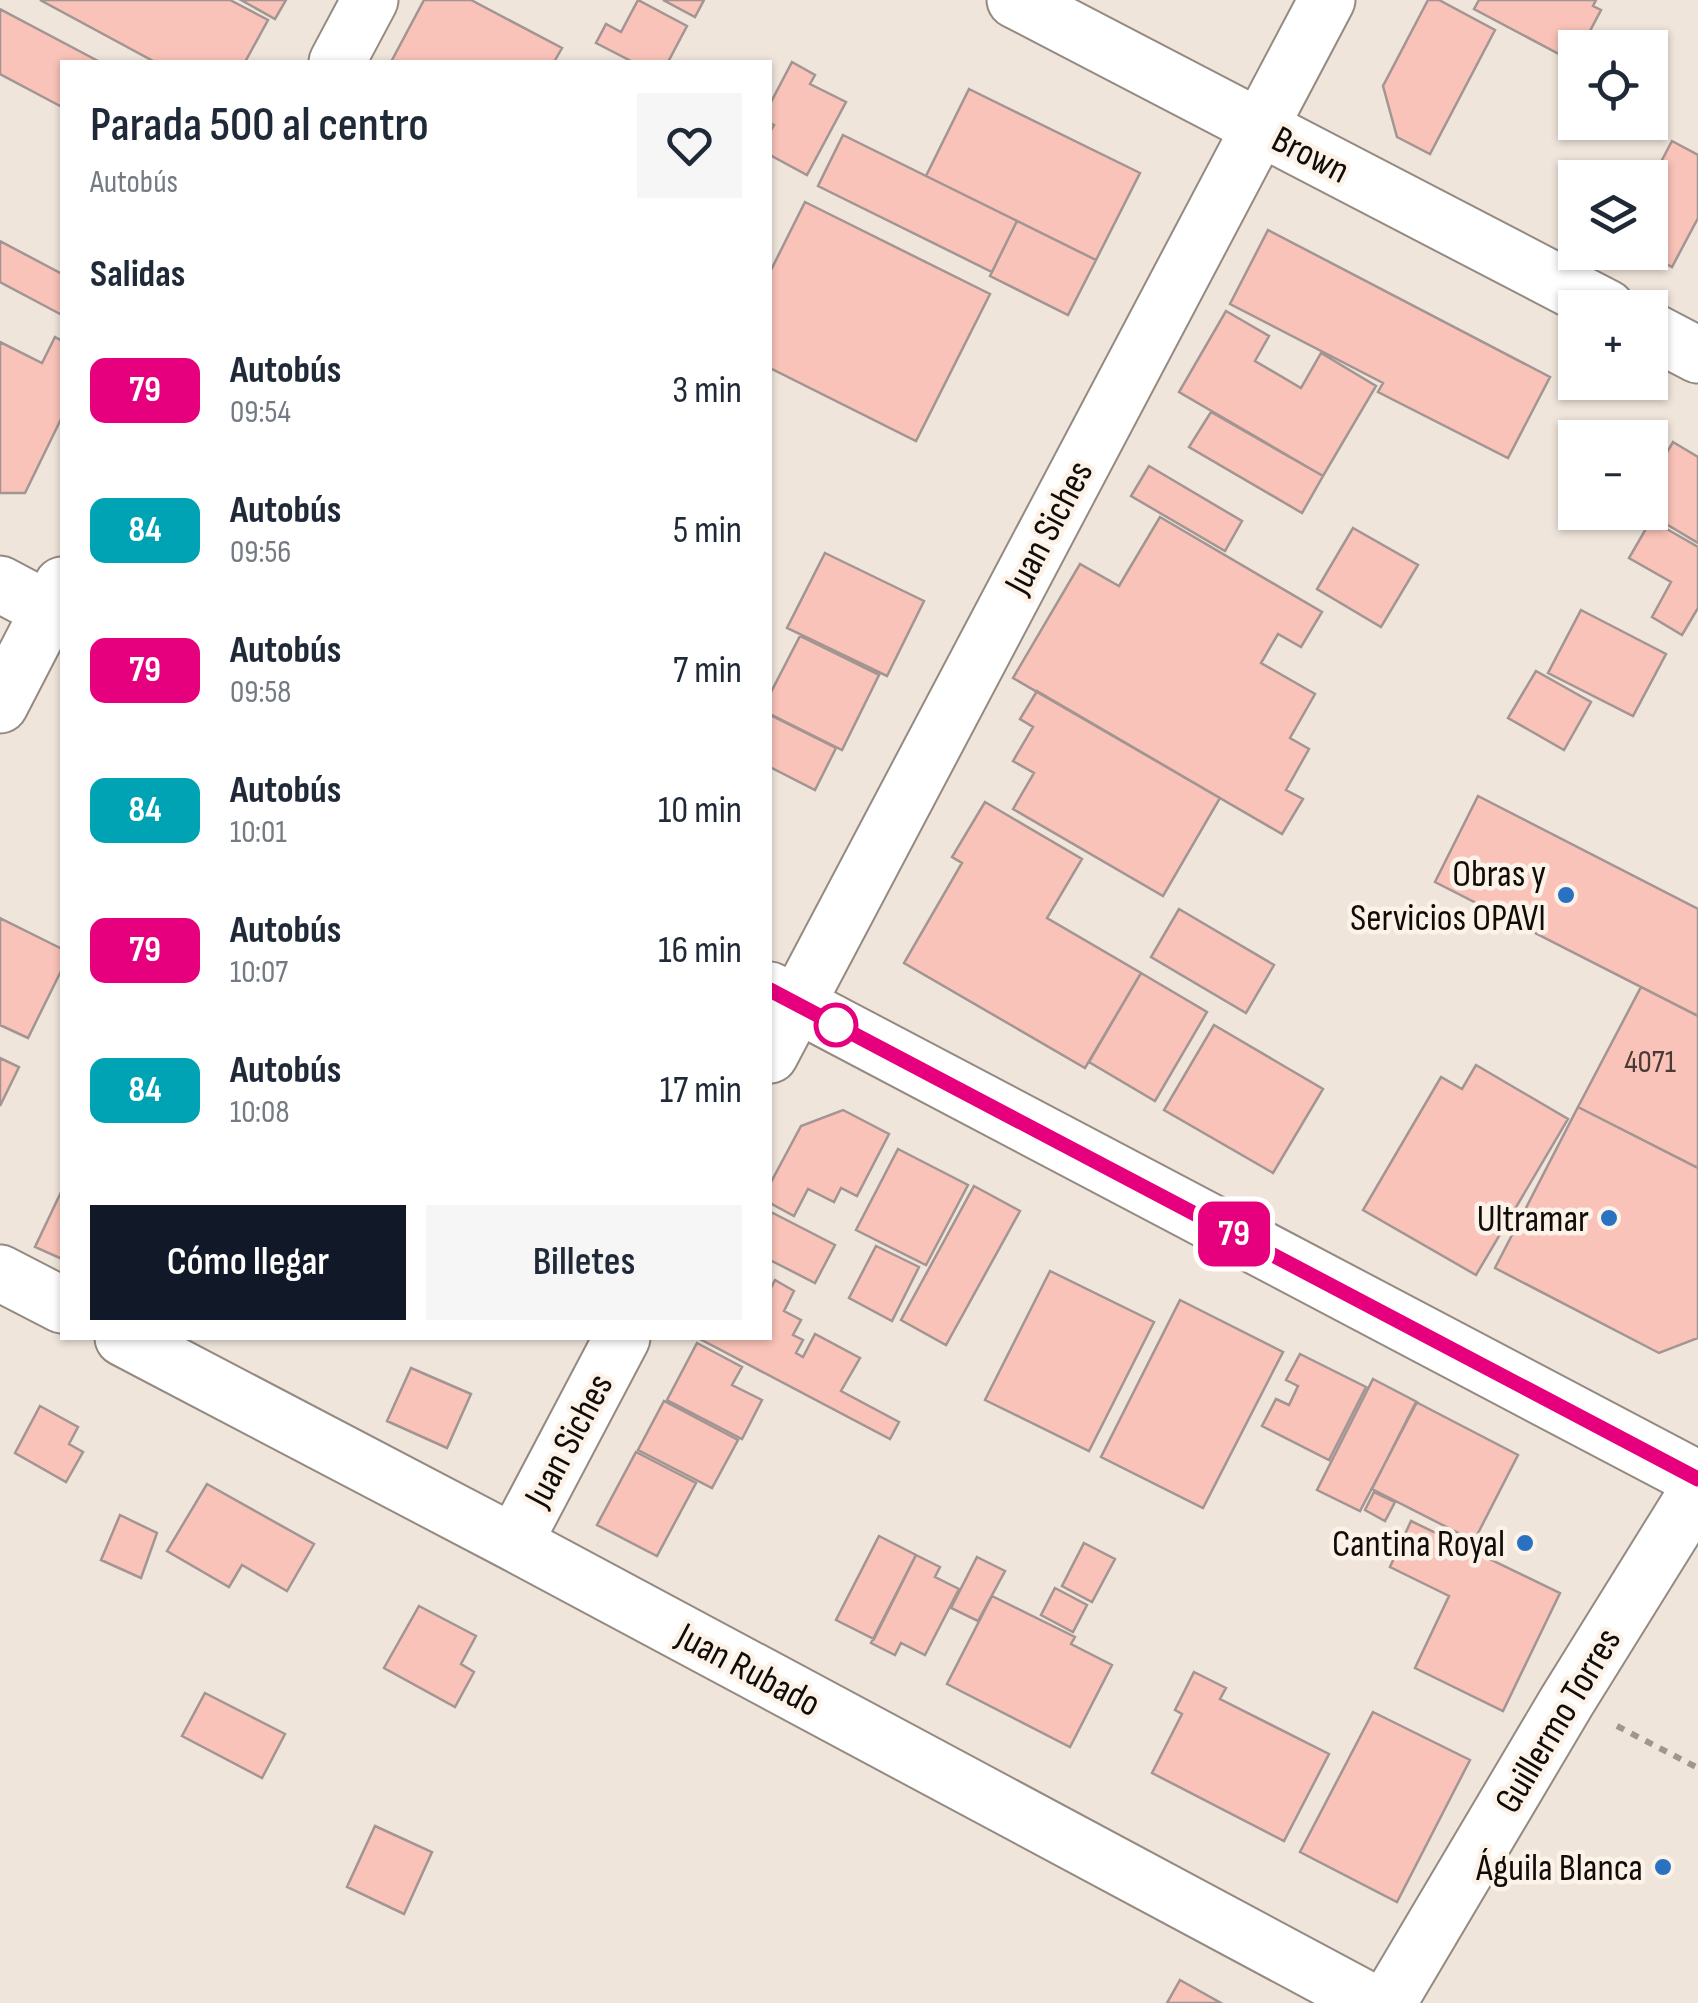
<!DOCTYPE html>
<html lang="es">
<head>
<meta charset="utf-8">
<style>
  body { margin:0; font-family:"Sofia Sans Condensed",sans-serif; background:#f6f6f7; color:#1f2937; height:100vh; display:flex; flex-direction:column; font-size:38px; white-space:nowrap }
  * { box-sizing:border-box; margin:0 }
  p { font-size:32px; color:#747a83 }
  .icon { flex:none; width:55px; height:55px; fill:none; stroke:currentColor; stroke-width:2; stroke-linecap:round; stroke-linejoin:round }
  .map { position:relative; flex:1; overflow:hidden }
  .panel { position:absolute; left:60px; top:60px; width:712px; height:1280px; display:flex; flex-direction:column; background:#fff; border-radius:0px; box-shadow:0 2px 8px #0004 }
  .panel>* { flex:none }
  .badge { padding:0 20px; border-radius:15px; font-size:35px; line-height:65px }
  .fabs { position:absolute; left:1558px; top:30px; display:grid; gap:20px }
  .fabs a { display:grid; place-items:center; width:110px; height:110px; border-radius:0px; background:#fff; box-shadow:0 2px 8px #0004; font-size:50px }
  .map>.badge { position:absolute; translate:-50% -50%; box-shadow:0 0 0 5px #fff }
  h2 { padding:0 30px; font-size:38px; line-height:90px }
  .round { display:grid; place-items:center; flex:none; width:105px; height:105px; border-radius:0px; background:#f6f6f7 }
  .overview { display:flex; align-items:center; justify-content:space-between; height:170px; padding:0 30px }
  h1 { font-size:48px; font-weight:600; line-height:75px }
  .cta { display:flex; gap:20px; margin-top:auto; padding:20px 30px }
  .cta a { flex:1; height:115px; border-radius:0px; background:#111827; color:#fff; font-size:40px; font-weight:600; line-height:115px; text-align:center }
  .cta a+a { background:#f6f6f7; color:#1f2937 }
  ul { padding:0; list-style:none }
  li { display:flex; align-items:center; gap:30px; height:140px; padding:0 30px }
  li div { flex:1 }
  li b { display:block; font-size:38px }
  li em { font-style:normal }
  li .badge { min-width:110px; font-weight:700; text-align:center }
  .map>svg:first-child { display:block }
</style>
</head>
<body>
<div class="map">
<svg width="1698" height="2003" viewBox="0 0 1698 2003">
  <rect width="100%" height="100%" fill="#efe5db"/>
  <path fill="#f9c3b9" stroke="#a39592" stroke-width="2.5" d="M40,0H230L268,20L245,62H155Z
    M241,0H286L275,19Z
    M424,0H471L562,48L554,62H391Z
    M638,0L687,26L668,62H633L596,43L606,24L621,32Z
    M663,0H704L695,17Z
    M1428,0H1439L1495,30L1430,154L1397,137L1383,86Z
    M1479,0H1596L1593,6L1601,10L1581,48H1575L1574,62L1474,9Z
    M0,9L100,62H62V107L0,74Z
    M792,62L815,75L810,84L846,102L807,175L770,155V132L774,125L770,123V104Z
    M969,89L1140,173L1096,260L926,176Z
    M843,135L1017,221L992,272L818,186Z
    M1672,141L1698,155V218L1672,267L1644,252H1650V183Z
    M805,202L990,294L916,441L770,368V272Z
    M1017,221L1096,260L1068,315L990,276Z
    M1268,230L1550,377L1508,458L1378,392L1383,383L1230,304Z
    M0,241L62,274V315L0,282Z
    M1226,311L1269,336L1255,361L1301,388L1321,353L1376,386L1323,476L1179,392Z
    M55,337L62,341V417L25,493H0V342L42,363Z
    M1211,412L1323,476L1302,513L1189,447Z
    M1673,442L1698,457V543L1646,512H1650V481Z
    M1149,466L1242,521L1225,551L1131,496Z
    M1160,517L1322,612L1301,647L1278,634L1261,663L1315,694L1290,738L1309,749L1286,790L1303,799L1282,834L1013,678L1080,564L1119,586Z
    M1651,520L1698,547V608L1682,635L1652,617L1671,582L1629,558Z
    M1353,528L1418,565L1381,627L1317,589Z
    M825,553L924,601L887,676L787,628Z
    M1581,610L1666,654L1633,716L1548,673Z
    M800,636L879,675L842,750L770,714V694Z
    M1536,671L1591,702L1564,750L1508,718Z
    M1037,691L1220,798L1163,896L1013,809L1034,773L1013,761L1033,727L1020,719Z
    M770,715L836,748L815,790L770,767Z
    M1478,796L1698,909V1016L1435,882Z
    M985,802L1082,859L1047,918L1141,973L1085,1068L904,963L962,863L952,857Z
    M1179,909L1274,965L1246,1013L1151,957Z
    M0,918L62,949V969L28,1038L0,1025Z
    M1141,973L1207,1012L1155,1101L1089,1062Z
    M1641,987L1698,1016V1168L1578,1107Z
    M1214,1025L1323,1089L1273,1173L1164,1110Z
    M0,1058L19,1067L0,1106Z
    M1476,1065L1568,1119L1476,1275L1363,1210L1441,1077L1462,1089Z
    M1578,1107L1698,1168V1338L1659,1353L1495,1268Z
    M843,1110L889,1134L857,1196L841,1188L834,1202L808,1189L794,1216L770,1203V1184L801,1126Z
    M898,1149L968,1185L926,1265L856,1230Z
    M974,1186L1020,1211L946,1345L901,1320Z
    M62,1190V1259L35,1247Z
    M771,1212L835,1245L815,1283L770,1260Z
    M876,1246L919,1267L892,1321L849,1298Z
    M1050,1271L1154,1322L1089,1451L985,1400Z
    M775,1280L794,1291L784,1311L801,1320L793,1335L803,1340L796,1353L803,1357L815,1334L860,1358L841,1391L899,1422L890,1439L698,1338H770V1290Z
    M1180,1300L1283,1352L1203,1508L1101,1457Z
    M697,1343L742,1367L732,1385L762,1400L742,1439L667,1400Z
    M1300,1354L1366,1387L1329,1460L1262,1426L1276,1399L1289,1405L1298,1386L1286,1380Z
    M411,1368L471,1394L447,1448L387,1421Z
    M1373,1379L1417,1402L1360,1511L1317,1490Z
    M664,1401L738,1440L712,1488L638,1450Z
    M1416,1402L1518,1455L1474,1541L1372,1489Z
    M40,1406L78,1427L69,1444L83,1452L66,1482L15,1453Z
    M636,1452L696,1483L657,1556L597,1525Z
    M207,1484L314,1544L287,1591L242,1565L229,1587L167,1551Z
    M1374,1492L1395,1502L1385,1521L1365,1510Z
    M120,1515L157,1533L141,1578L101,1560Z
    M1411,1521L1560,1593L1503,1711L1415,1668L1449,1596L1390,1567Z
    M879,1536L916,1555L874,1639L836,1620Z
    M1084,1543L1115,1559L1092,1602L1062,1586Z
    M916,1555L940,1567L935,1577L959,1589L925,1655L901,1643L895,1655L871,1643Z
    M977,1557L1005,1571L978,1621L951,1608Z
    M1055,1588L1087,1605L1073,1632L1041,1615Z
    M992,1596L1075,1637L1071,1644L1112,1665L1070,1747L947,1684Z
    M419,1606L476,1636L461,1664L474,1672L455,1707L384,1668Z
    M1194,1672L1226,1688L1220,1699L1329,1754L1284,1841L1152,1773L1182,1714L1175,1710Z
    M205,1693L285,1734L262,1778L182,1736Z
    M1373,1712L1470,1760L1397,1902L1300,1852Z
    M375,1826L432,1852L404,1914L347,1887Z
    M1180,1980L1221,2003H1167Z"/>
  <g fill="none" stroke-linecap="round" stroke-linejoin="round">
    <defs>
      <path id="minor" d="M1015,0L1607,308
        M337,62L370,0
        M1650,330L1698,355
        M0,705L62,585
        M770,1055L1327,0
        M0,1273L62,1305
        M123,1338L514,1543L1373,2003
        M514,1543L622,1338
        M1388,2003L1567,1701L1698,1490"/>
      <path id="major" d="M0,584L62,617
        M770,990L1698,1479"/>
    </defs>
    <use href="#minor" stroke="#948a81" stroke-width="59"/>
    <use href="#major" stroke="#948a81" stroke-width="59"/>
    <path stroke="#9e968f" stroke-width="6" stroke-dasharray="8 8" stroke-linecap="butt" d="M1617,1726L1698,1768"/>
    <use href="#minor" stroke="#fff" stroke-width="55"/>
    <use href="#major" stroke="#fff" stroke-width="55"/>
  </g>
  <g fill="none" stroke-linecap="round" stroke-linejoin="round">
    <defs>
      <path id="line" d="M770,990L1698,1479"/>
    </defs>
    <use href="#line" stroke="#fff" stroke-width="22"/>
    <use href="#line" stroke="#e6007e" stroke-width="15"/>
  </g>
  <g fill="#2b71c2" stroke="#fcf2e8" stroke-width="4">
    <circle cx="1566" cy="895" r="10"/>
    <circle cx="1609" cy="1218" r="10"/>
    <circle cx="1525" cy="1543" r="10"/>
    <circle cx="1663" cy="1867" r="10"/>
  </g>
  <circle fill="#fff" stroke="#e6007e" stroke-width="5" cx="836" cy="1025" r="20"/>
  <g text-anchor="middle" stroke-width="9" stroke-linejoin="round" paint-order="stroke">
    <g font-size="32" fill="#4a3a35">
      <text x="1650" y="1072">4071</text>
    </g>
    <g font-size="38" fill="#100c09" stroke="#fcf2e8">
      <text transform="translate(1311 154) rotate(27)" y="13">Brown</text>
      <text transform="translate(1048 527) rotate(-62)" y="13">Juan Siches</text>
      <text transform="translate(568 1440) rotate(-62)" y="13">Juan Siches</text>
      <text transform="translate(749 1669) rotate(28)" y="13">Juan Rubado</text>
      <text transform="translate(1557 1720) rotate(-59)" y="13">Guillermo Torres</text>
    </g>
    <g font-size="38" fill="#100c09" stroke="#fcf2e8" text-anchor="end">
      <text x="1546" y="886">Obras y<tspan x="1546" dy="44">Servicios OPAVI</tspan></text>
      <text x="1589" y="1231">Ultramar</text>
      <text x="1505" y="1556">Cantina Royal</text>
      <text x="1643" y="1880">Águila Blanca</text>
    </g>
  </g>
</svg>
<div class="fabs">
<a><svg class="icon" aria-label="locate" viewBox="0 0 24 24"><circle cx="12" cy="12" r="6"/><path d="M12 2v4M12 18v4M2 12h4M18 12h4"/></svg></a>
<a><svg class="icon" aria-label="layers" viewBox="0 0 24 24"><path d="M12 4l9 5-9 5-9-5zM3 14l9 5 9-5"/></svg></a>
<a>+</a>
<a>−</a>
</div>
<b class="badge" style="left:1234px;top:1234px;background:#e6007e;color:#fff">79</b>
<section class="panel">
<div class="overview"><div><h1>Parada 500 al centro</h1><p>Autobús</p></div><a class="round"><svg class="icon" aria-label="heart" viewBox="0 0 24 24"><path d="M12 20l-8-8c-3-5 5-10 8-4 3-6 11-1 8 4z"/></svg></a></div>
<h2>Salidas</h2>
<ul>
<li><span class="badge" style="background:#e6007e;color:#fff">79</span><div><b>Autobús</b><p>09:54</p></div><em>3 min</em></li>
<li><span class="badge" style="background:#00a3b4;color:#fff">84</span><div><b>Autobús</b><p>09:56</p></div><em>5 min</em></li>
<li><span class="badge" style="background:#e6007e;color:#fff">79</span><div><b>Autobús</b><p>09:58</p></div><em>7 min</em></li>
<li><span class="badge" style="background:#00a3b4;color:#fff">84</span><div><b>Autobús</b><p>10:01</p></div><em>10 min</em></li>
<li><span class="badge" style="background:#e6007e;color:#fff">79</span><div><b>Autobús</b><p>10:07</p></div><em>16 min</em></li>
<li><span class="badge" style="background:#00a3b4;color:#fff">84</span><div><b>Autobús</b><p>10:08</p></div><em>17 min</em></li>
</ul>
<div class="cta"><a>Cómo llegar</a><a>Billetes</a></div>
</section>
</div>
</body>
</html>
